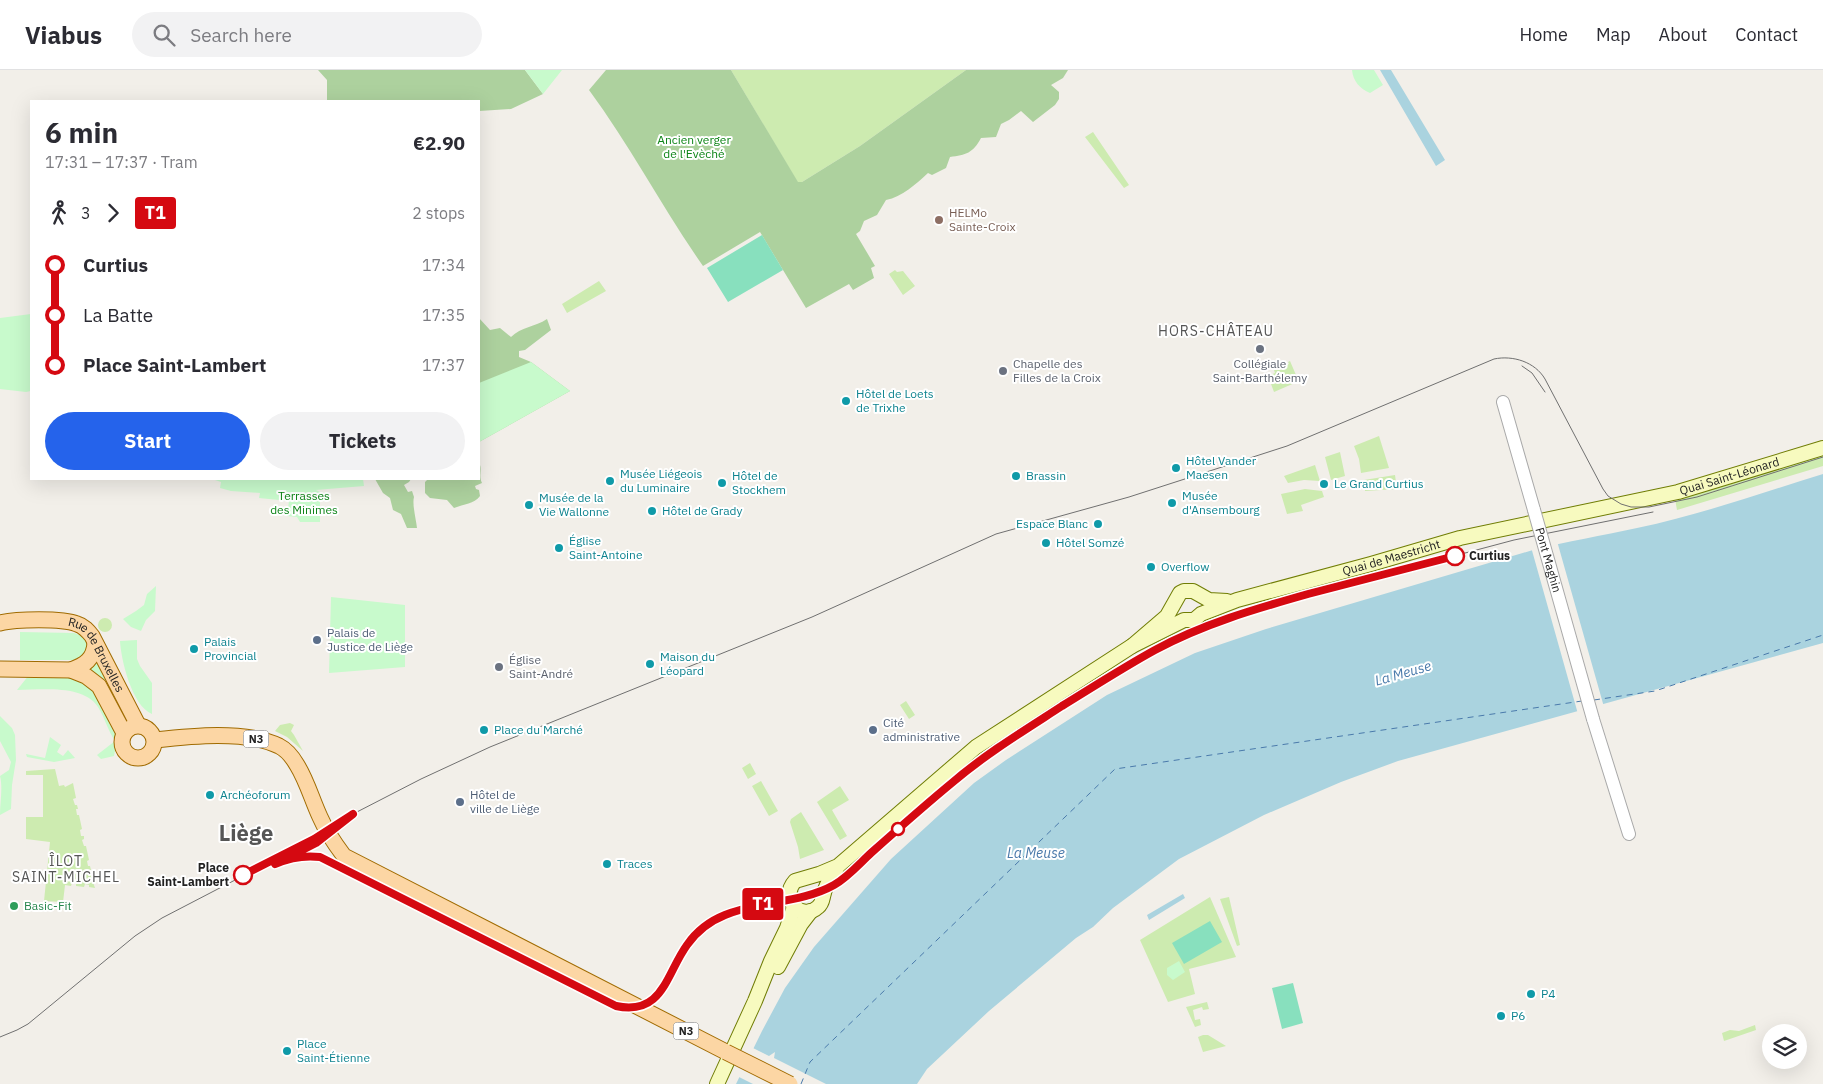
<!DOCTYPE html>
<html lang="en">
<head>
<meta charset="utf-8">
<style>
  body { margin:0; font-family:"IBM Plex Sans",sans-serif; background:#f2f2f3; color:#2b2b33; height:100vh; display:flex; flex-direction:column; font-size:19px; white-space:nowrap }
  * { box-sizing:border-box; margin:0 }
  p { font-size:16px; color:#7c7c81 }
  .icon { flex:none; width:28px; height:28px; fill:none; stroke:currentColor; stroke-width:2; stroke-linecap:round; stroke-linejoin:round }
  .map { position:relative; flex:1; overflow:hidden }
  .side { position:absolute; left:30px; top:30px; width:450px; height:380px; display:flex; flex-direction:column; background:#fff; border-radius:0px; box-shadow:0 5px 20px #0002 }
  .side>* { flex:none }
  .badge { padding:0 10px; border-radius:4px; font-size:18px; line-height:32px }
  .tools { position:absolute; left:1762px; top:954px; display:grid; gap:10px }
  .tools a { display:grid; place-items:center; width:45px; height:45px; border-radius:50%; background:#fff; box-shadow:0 5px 20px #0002; font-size:25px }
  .map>.badge { position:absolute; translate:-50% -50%; box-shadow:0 0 0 2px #fff }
  .legs { display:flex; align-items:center; gap:8px; height:55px; padding:0 15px; font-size:16px }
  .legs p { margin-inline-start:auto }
  .summary { display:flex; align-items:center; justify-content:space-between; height:85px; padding:0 15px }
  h1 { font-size:28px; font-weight:700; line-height:38px }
  .primary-button { display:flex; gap:10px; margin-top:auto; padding:10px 15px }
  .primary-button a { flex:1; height:58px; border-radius:30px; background:#2563eb; color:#fff; font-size:20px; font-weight:700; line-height:58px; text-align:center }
  .primary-button a+a { background:#f2f2f3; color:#2b2b33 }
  ul { padding:0 15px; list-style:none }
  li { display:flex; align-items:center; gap:18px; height:50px; font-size:19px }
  li i { display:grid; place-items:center; width:8px; height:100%; margin:0 6px; background:currentColor }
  li i::after { content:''; width:12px; height:12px; margin:-6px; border:4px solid; border-radius:50%; background:#fff }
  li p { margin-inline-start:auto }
  li:first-child i { background:linear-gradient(#0000 50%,currentColor 0) }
  li:last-child i { background:linear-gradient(currentColor 50%,#0000 0) }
  header { display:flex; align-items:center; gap:30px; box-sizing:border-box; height:70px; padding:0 25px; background:#fff; border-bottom:1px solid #e1e1e2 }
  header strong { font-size:24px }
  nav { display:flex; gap:28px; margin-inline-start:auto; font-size:18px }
  .search { width:350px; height:45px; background:#f2f2f3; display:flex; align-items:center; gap:12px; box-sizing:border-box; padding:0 18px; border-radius:28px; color:#7c7c81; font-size:19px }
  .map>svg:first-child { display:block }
</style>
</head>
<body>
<header>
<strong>Viabus</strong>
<div class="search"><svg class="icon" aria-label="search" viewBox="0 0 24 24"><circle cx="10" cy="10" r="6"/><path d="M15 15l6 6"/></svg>Search here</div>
<nav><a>Home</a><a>Map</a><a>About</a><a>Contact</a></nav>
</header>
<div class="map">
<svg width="1823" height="1014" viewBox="0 0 1823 1014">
  <rect width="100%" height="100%" fill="#f2efe9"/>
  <path fill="#cdebb0" d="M731,0H966L860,76L802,112L798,113Z
    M1093,62L1129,115L1124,118L1085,67Z
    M895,200L897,202L903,201L915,216L903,225L889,204Z
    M599,211L606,221L567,243L562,234Z
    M1290,291L1296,305L1295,308L1297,312L1274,322L1268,306L1275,303L1274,300L1289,294L1288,292Z
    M1379,366L1389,398L1361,403L1359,389L1354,376Z
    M1340,382L1345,406L1331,410L1325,387Z
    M1823,385V396L1677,440L1675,429Z
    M1315,395L1320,411L1304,410L1288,413L1284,406Z
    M1395,405L1397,419L1365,421L1364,410Z
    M1305,419L1322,421L1324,427L1301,435L1303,441L1287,444L1281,424Z
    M98 555a7 7 0 1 1 14 0a7 7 0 1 1-14 0Z
    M906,631L915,645L909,649L900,635Z
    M290,653L294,655L291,661L294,665L303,681L287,667L275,661L280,655Z
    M750,693L756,704L748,709L742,698Z
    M55,699L59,716L64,715L65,717L73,713L76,728L73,729L75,735H77L78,739H76L77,745H79L82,759L80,760L81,766H84V769L82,770L84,776H86L89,790L87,791L88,796H90L91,800H89L95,818L89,817V815L85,814L84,817L76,816V813H72L71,816L65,815L63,832L44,831L50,772L26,769V747H43V705H26V701Z
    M761,711L778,741L769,746L752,716Z
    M840,716L849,730L832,740L847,766L840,770L817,732Z
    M801,742L824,780L800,789L798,777L790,752L791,749Z
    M1210,827L1236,887L1189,899L1195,924L1168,932L1140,870Z
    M1229,827L1240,875L1237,876L1220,829Z
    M1207,932L1209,939L1203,940L1202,937L1193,940L1195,950L1200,949L1201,955L1195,957L1186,937Z
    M1755,955L1756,960L1724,971L1722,963L1730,960L1739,961Z
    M1203,965H1208L1226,976L1203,982L1198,967Z"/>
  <path fill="#add19e" d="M318,0H525L543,24L511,39L479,41V31H327V10Z
    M606,0H731L798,112H802L860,76L966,0H1068L1063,8L1051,15L1059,22V29L1055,35L1033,52L1021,41L1009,50L1001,54L996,67L981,68C973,83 966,85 950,87L946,98L932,105L928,103C916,114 902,127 886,130L877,145L864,151L860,161L856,164L875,196L871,198L874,208L853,220L849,214L806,238L760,162L703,196C663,139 631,77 589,20Z
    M479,248L490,260L500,258L511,267C521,257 535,257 547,249L551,260L525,280L519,281V287L531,292L570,321L479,372Z
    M479,393C483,399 478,405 482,413L475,416L476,419L479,420L480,426C474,434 464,434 454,438L447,430L430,428L425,423V412L428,409H479Z
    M375,409H411L409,412L404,415L408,422L412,421L414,427C412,434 416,449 417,458H407L401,444L393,440L390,428L383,423Z"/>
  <path fill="#c8facc" d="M525,0H562L543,24Z
    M1352,0H1374L1383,15L1370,23C1360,19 1353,11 1352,0Z
    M31,244V321L26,322L0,319V248Z
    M531,292L570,321L479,372V313Z
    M212,409H363L364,416L316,420L320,422V452H300L297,447L287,446L289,431L259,428L260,423L231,421L220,418L221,412Z
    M156,516L155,541L146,550L141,561L131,557L123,549L136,541L144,535L147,524Z
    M331,527L405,535V597L329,603Z
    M20,562L74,563C83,566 86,568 89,578L80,590H20Z
    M137,570V589L140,596L152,613V644C132,636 121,590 120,571Z
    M96,586L130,646L121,650L85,598Z
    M29,605L70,606L76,608L94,620L112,654L117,670L114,686L101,689L97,685L115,671C108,661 105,648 98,637C83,614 41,620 17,620Z
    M0,646L12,658L15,665L16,690L12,715L11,739L0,745C0,732 3,718 0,706L9,700L11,692L0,671Z
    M50,667L61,675L57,682L63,686L68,680L75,688L54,692L27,687L26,684L45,688Z
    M1179,891L1185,902L1173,910L1167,905V898Z"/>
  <path fill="#88e0be" d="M762,165L783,200L728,232L707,198Z
    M1210,851L1222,872L1184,894L1172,873Z
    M1293,913L1303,953L1282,959L1272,918Z"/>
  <path fill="#aad3df" d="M1380,0H1391L1445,90L1436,96Z
    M1823,404V573L1398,691L1341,712L1264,745L1179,789L1113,838L1093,857L1076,868L989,941L927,999L917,1014H736L762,961L785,918L814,877L891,789L974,713L1006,690L1107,625L1195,583L1266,559L1533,480C1567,471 1602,466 1637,458C1700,445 1761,423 1823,404Z
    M1183,824L1185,828L1149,850L1147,845Z"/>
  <path fill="#f2efe9" d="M1557,471L1604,637L1578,644L1531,477Z
    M751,977L769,986L775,982L774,988L826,1014H753L737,1006Z"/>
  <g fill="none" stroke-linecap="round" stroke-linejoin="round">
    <path stroke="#4a7aab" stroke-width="1" stroke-dasharray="6 5" stroke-linecap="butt" d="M1594,630L1655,621L1823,565
      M801,1014L810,992L1115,699L1582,631"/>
    <defs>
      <path id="tertiary" d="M1503,332L1534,440
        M1593,649L1629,764"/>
      <g id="secondary">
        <path id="s1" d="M1132,576L1184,550H1194L1201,544L1237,530L1371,494L1460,468L1678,422L1823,378"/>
        <path d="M838,796C834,805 826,813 824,823C822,829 823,833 818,837C802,852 779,829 795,811L819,804L838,796L976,677L1132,576L1167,546L1180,523L1184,521H1193L1209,530L1227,531"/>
        <path d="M778,897L801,854L811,841"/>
        <path d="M717,1014L755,931L771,891L787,858L794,837"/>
      </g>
      <g id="primary">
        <path id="s2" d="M0,553C15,549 63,548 77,554C84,556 88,561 92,566L138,655"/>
        <path d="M0,599L71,600L86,606L99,616L124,663"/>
        <path d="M71,600C85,595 94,589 95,573"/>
        <circle cx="138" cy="672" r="16"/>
        <path d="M155,670C191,666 245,660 279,676C287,680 293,688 297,695C307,711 312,730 320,747C326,761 335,774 344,786L726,982"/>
      </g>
    </defs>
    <use href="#tertiary" stroke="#a9a9a9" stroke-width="14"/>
    <use href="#secondary" stroke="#707d05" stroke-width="16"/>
    <use href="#primary" stroke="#a06b00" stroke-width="17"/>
    <use href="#tertiary" stroke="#fff" stroke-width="12"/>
    <use href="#secondary" stroke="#f7fabf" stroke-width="14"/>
    <use href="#primary" stroke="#fcd6a4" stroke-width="15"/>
    <path stroke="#707070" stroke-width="1" d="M1522,296L1532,303L1545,322
      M278,793L309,785L319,787L616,936C656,944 665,915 680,885C686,874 695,864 705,857C745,826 805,840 844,808L953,711L982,688L1131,594L1192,562L1251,540L1514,470L1653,442
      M0,967L17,960L28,954L135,866L162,848L314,769L353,744L421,709L490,677L812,547L996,464L1129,427L1287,376L1494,289C1513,285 1535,292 1545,309L1603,419L1608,426L1621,434L1631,437H1649L1697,427L1823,387"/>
    <defs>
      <g id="tertiary-bridge">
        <path id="s3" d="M1534,440L1593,649"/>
      </g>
      <path id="primary-bridge" d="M726,982L790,1014"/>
    </defs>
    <use href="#tertiary-bridge" stroke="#a9a9a9" stroke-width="14" stroke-linecap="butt"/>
    <use href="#primary-bridge" stroke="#a06b00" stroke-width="17" stroke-linecap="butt"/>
    <use href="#tertiary-bridge" stroke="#fff" stroke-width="12"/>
    <use href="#primary-bridge" stroke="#fcd6a4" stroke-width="15"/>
  </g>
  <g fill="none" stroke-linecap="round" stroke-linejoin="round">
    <defs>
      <path id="line-1" d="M243,805L314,769L353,744L316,773L275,794C289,788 304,785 320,787L616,936C663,946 666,904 687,875C696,862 710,851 725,845C759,831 802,833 834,815C848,807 859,794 871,783C898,759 925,735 953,712C987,683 1025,660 1062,636C1093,617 1124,597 1155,580C1203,554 1255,539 1308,524C1357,511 1406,499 1455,486"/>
    </defs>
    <use href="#line-1" stroke="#fff" stroke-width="11"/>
    <use href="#line-1" stroke="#d50911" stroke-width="8"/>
  </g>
  <circle fill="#8d6e63" stroke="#fff" stroke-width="2" cx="939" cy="150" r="5"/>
  <g fill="#6b7280" stroke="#fff" stroke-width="2">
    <circle cx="1260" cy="279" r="5"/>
    <circle cx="1003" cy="301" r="5"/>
    <circle cx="499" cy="597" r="5"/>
  </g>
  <g fill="#0f9aa8" stroke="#fff" stroke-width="2">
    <circle cx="846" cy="331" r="5"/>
    <circle cx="1176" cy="398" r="5"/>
    <circle cx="1016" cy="406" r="5"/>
    <circle cx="610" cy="411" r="5"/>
    <circle cx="722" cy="413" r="5"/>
    <circle cx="1324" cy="414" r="5"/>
    <circle cx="1172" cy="433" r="5"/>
    <circle cx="529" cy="435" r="5"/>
    <circle cx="652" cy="441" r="5"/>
    <circle cx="1098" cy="454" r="5"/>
    <circle cx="1046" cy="473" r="5"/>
    <circle cx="559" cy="478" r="5"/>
    <circle cx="1151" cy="497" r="5"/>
    <circle cx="194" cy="579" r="5"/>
    <circle cx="650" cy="594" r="5"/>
    <circle cx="484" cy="660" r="5"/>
    <circle cx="210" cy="725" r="5"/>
    <circle cx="607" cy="794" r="5"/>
    <circle cx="1531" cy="924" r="5"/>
    <circle cx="1501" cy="946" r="5"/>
    <circle cx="287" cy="981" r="5"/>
  </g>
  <g fill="#fff" stroke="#d50911" stroke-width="2.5">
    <circle cx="1455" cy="486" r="9"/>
    <circle cx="898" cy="759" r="6"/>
    <circle cx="243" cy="805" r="9"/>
  </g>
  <g fill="#5c6f8a" stroke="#fff" stroke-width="2">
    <circle cx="317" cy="570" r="5"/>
    <circle cx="873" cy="660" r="5"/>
    <circle cx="460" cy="732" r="5"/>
  </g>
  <circle fill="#2e9e5b" stroke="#fff" stroke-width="2" cx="14" cy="836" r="5"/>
  <g text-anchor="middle" stroke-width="4" stroke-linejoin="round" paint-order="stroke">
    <g fill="#fff" stroke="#646464" stroke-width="1">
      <rect x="243.5" y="660.5" width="25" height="17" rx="4"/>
      <rect x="673.5" y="952.5" width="25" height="17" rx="4"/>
    </g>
    <g font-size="11" font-weight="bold" fill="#222">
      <text x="256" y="673">N3</text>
      <text x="686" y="965">N3</text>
    </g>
    <g font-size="12" fill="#0c8416" stroke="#fff">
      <text x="694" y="74">Ancien verger<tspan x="694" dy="14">de l'Evèché</tspan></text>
      <text x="304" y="430">Terrasses<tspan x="304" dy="14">des Minimes</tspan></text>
    </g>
    <g font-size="12" fill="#785e54" stroke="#fff" text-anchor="start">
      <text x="949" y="147">HELMo<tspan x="949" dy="14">Sainte-Croix</tspan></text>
    </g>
    <g font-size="12" fill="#5b616d" stroke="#fff" text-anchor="start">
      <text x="1013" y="298">Chapelle des<tspan x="1013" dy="14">Filles de la Croix</tspan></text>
      <text x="1260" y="298" text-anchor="middle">Collégiale<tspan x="1260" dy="14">Saint-Barthélemy</tspan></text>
      <text x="509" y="594">Église<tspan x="509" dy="14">Saint-André</tspan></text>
    </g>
    <g font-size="12" fill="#0d838f" stroke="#fff" text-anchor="start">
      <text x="856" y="328">Hôtel de Loets<tspan x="856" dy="14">de Trixhe</tspan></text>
      <text x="1186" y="395">Hôtel Vander<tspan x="1186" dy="14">Maesen</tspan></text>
      <text x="620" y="408">Musée Liégeois<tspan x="620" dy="14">du Luminaire</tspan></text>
      <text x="732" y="410">Hôtel de<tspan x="732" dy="14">Stockhem</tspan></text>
      <text x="1026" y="410">Brassin</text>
      <text x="1334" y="418">Le Grand Curtius</text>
      <text x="1182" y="430">Musée<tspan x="1182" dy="14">d'Ansembourg</tspan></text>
      <text x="539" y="432">Musée de la<tspan x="539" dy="14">Vie Wallonne</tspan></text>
      <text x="662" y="445">Hôtel de Grady</text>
      <text x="1088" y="458" text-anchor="end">Espace Blanc</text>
      <text x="569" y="475">Église<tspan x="569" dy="14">Saint-Antoine</tspan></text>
      <text x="1056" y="477">Hôtel Somzé</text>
      <text x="1161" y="501">Overflow</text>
      <text x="204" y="576">Palais<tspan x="204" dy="14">Provincial</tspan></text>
      <text x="660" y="591">Maison du<tspan x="660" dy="14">Léopard</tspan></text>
      <text x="494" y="664">Place du Marché</text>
      <text x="220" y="729">Archéoforum</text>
      <text x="617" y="798">Traces</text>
      <text x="1541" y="928">P4</text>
      <text x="1511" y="950">P6</text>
      <text x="297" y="978">Place<tspan x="297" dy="14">Saint-Étienne</tspan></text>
    </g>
    <g font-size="12" fill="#222" stroke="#fff">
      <text dy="4" stroke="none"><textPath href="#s1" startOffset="624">Quai Saint-Léonard</textPath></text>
      <text dy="4" stroke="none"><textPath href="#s1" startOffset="276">Quai de Maestricht</textPath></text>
      <text dy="4" stroke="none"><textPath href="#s3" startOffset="52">Pont Maghin</textPath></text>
      <text dy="4" stroke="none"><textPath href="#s2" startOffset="114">Rue de Bruxelles</textPath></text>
    </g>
    <g font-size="12" font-weight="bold" fill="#222" stroke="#fff" text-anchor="start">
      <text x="1469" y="490">Curtius</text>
      <text x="229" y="802" text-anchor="end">Place<tspan x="229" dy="14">Saint-Lambert</tspan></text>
    </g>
    <g font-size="12" fill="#4e5e75" stroke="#fff" text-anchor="start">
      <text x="327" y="567">Palais de<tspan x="327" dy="14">Justice de Liège</tspan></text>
      <text x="883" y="657">Cité<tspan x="883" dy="14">administrative</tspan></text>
      <text x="470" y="729">Hôtel de<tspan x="470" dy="14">ville de Liège</tspan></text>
    </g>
    <g font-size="12" fill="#27864d" stroke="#fff" text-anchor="start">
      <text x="24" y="840">Basic-Fit</text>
    </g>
    <g font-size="14" letter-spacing="1" fill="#555" stroke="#fff">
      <text x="1216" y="266">HORS-CHÂTEAU</text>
      <text x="66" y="796">ÎLOT<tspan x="66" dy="16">SAINT-MICHEL</tspan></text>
    </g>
    <g font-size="14" font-style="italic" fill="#4a7aab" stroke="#fff">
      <text transform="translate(1403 603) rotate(-16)" y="5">La Meuse</text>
      <text x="1036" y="788">La Meuse</text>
    </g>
    <g font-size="22" font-weight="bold" fill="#555" stroke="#fff">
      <text x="246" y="771">Liège</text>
    </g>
  </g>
</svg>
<div class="tools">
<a><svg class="icon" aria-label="layers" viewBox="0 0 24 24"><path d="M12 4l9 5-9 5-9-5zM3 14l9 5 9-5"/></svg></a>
</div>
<b class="badge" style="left:763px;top:834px;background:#d50911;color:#fff">T1</b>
<section class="side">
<div class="summary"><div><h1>6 min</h1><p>17:31 – 17:37 · Tram</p></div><b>€2.90</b></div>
<div class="legs"><svg class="icon" aria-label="walk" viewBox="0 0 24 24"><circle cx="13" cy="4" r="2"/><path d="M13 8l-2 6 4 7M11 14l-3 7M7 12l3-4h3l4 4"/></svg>3<svg class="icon" aria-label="forward" viewBox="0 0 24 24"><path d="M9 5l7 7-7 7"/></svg><b class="badge" style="background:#d50911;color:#fff">T1</b><p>2 stops</p></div>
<ul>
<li><i style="color:#d50911"></i><b>Curtius</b><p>17:34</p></li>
<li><i style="color:#d50911"></i><span>La Batte</span><p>17:35</p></li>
<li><i style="color:#d50911"></i><b>Place Saint-Lambert</b><p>17:37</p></li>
</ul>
<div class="primary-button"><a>Start</a><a>Tickets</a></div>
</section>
</div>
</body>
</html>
